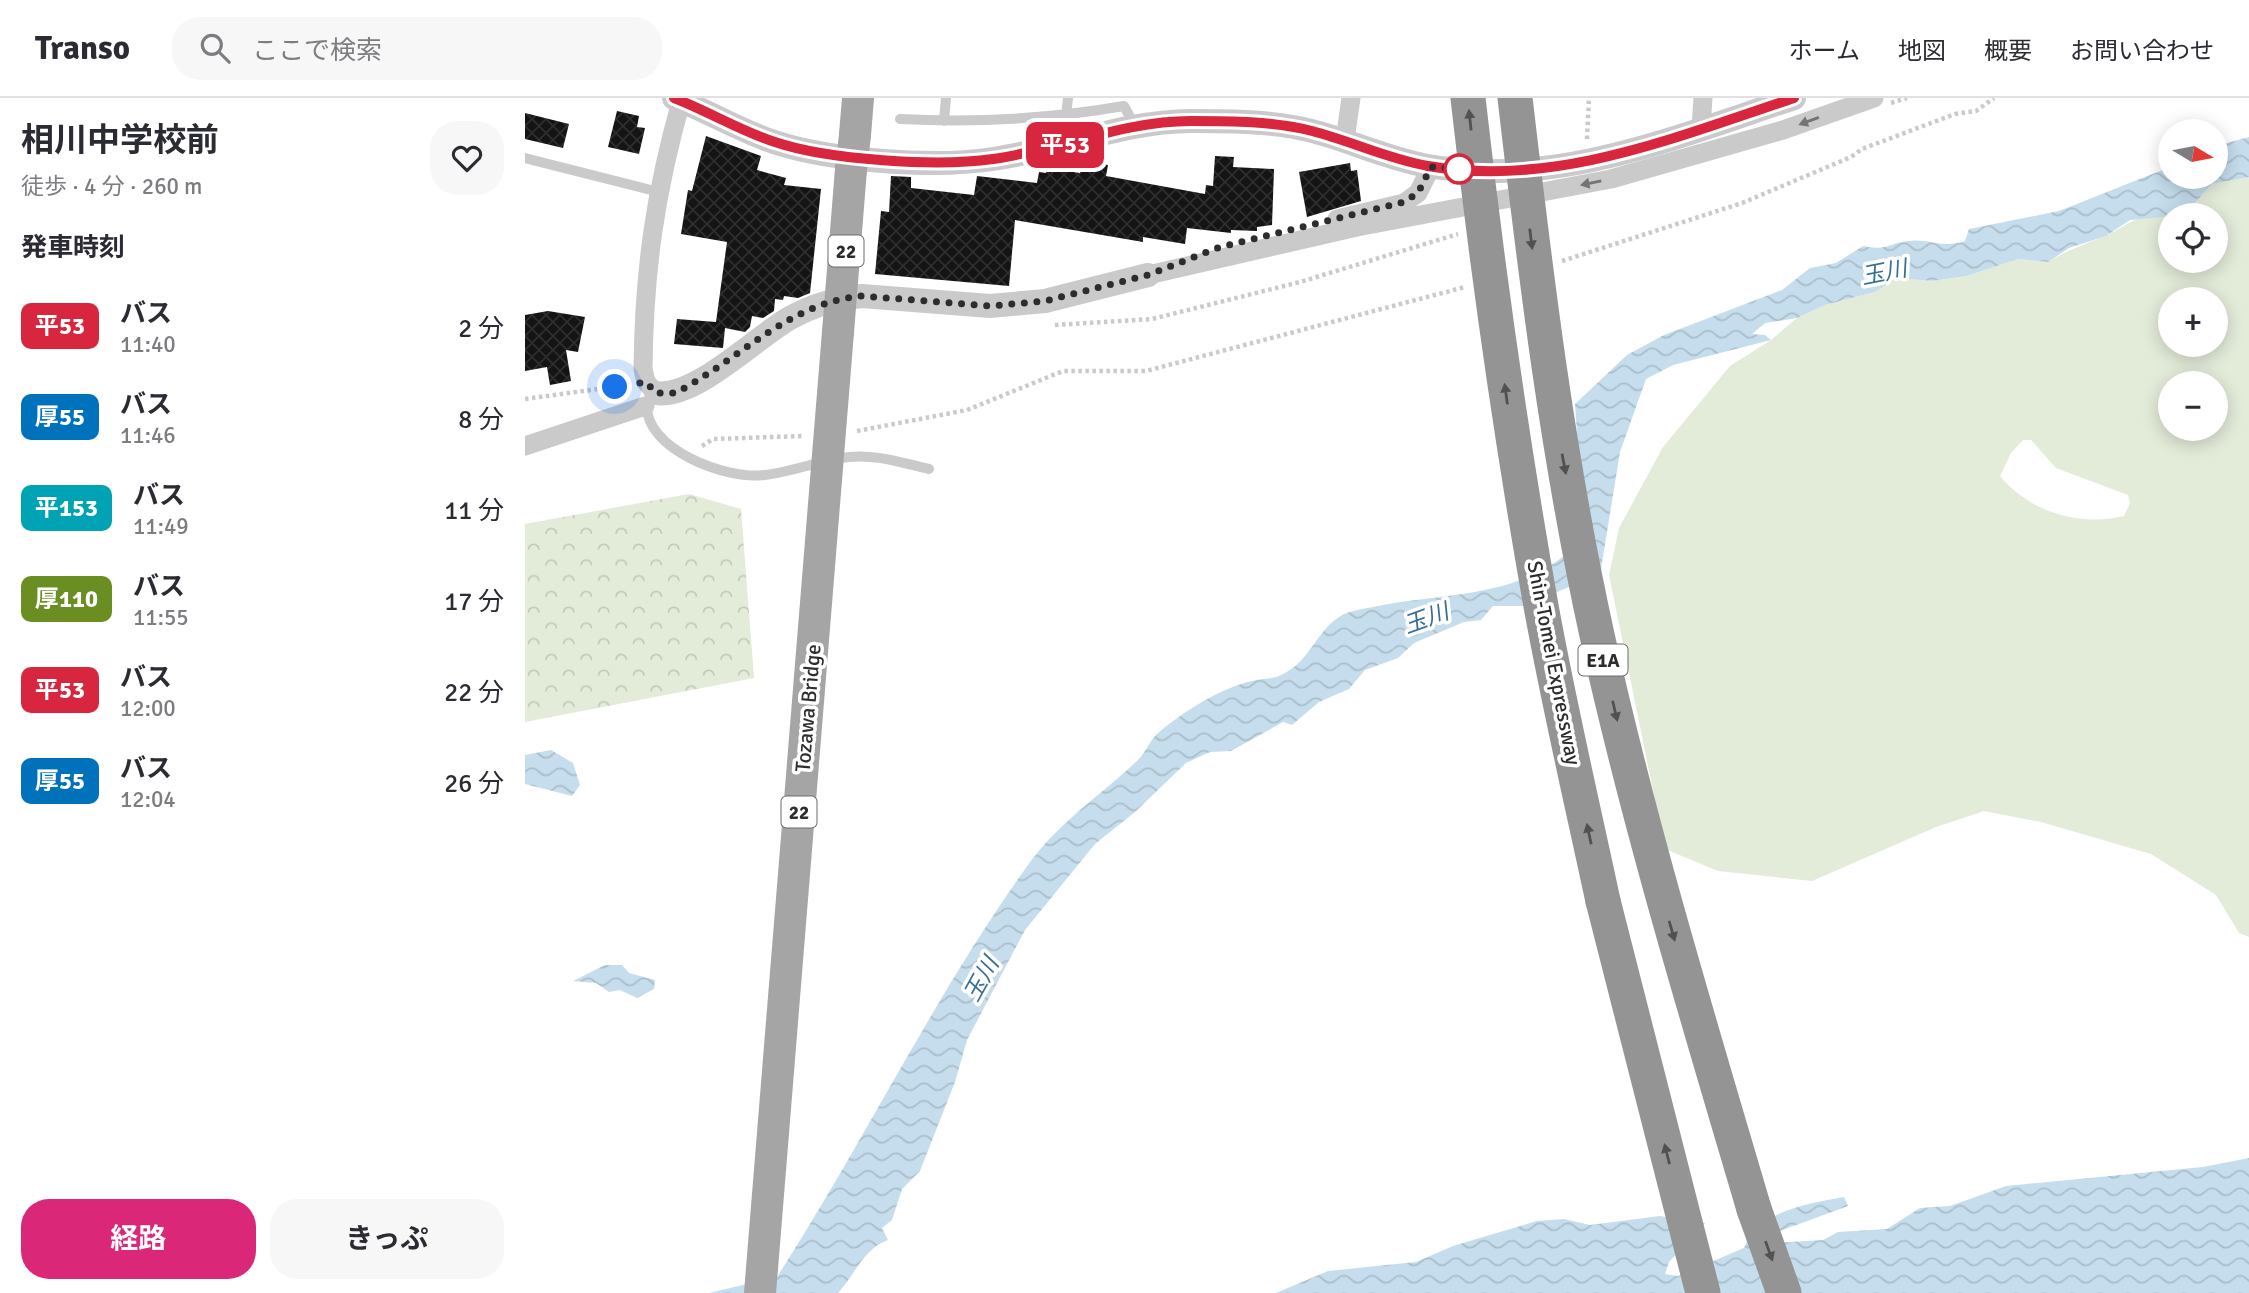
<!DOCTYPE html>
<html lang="ja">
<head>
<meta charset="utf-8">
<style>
  body { margin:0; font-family:Signika,"Noto Sans JP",sans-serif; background:#f7f7f7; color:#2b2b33; height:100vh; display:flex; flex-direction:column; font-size:26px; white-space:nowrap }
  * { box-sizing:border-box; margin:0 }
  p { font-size:23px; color:#7c7c81 }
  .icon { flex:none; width:38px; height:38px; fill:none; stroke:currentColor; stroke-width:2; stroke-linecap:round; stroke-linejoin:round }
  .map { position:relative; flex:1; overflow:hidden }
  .sheet { display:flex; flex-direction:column; background:#fff; width:525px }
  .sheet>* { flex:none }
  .badge { padding:0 14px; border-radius:10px; font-size:24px; line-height:46px }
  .needle { width:46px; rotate:100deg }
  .fabs { position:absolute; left:1633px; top:21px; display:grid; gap:14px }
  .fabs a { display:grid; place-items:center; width:70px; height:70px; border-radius:50%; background:#fff; box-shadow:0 4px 18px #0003; font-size:35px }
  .you { position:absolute; width:35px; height:35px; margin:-18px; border:5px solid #fff; border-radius:50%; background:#1a73e8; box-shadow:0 0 0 10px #1a73e833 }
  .map>.badge { position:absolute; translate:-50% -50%; box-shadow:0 0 0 4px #fff }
  h2 { padding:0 21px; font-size:26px; line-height:63px }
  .round { display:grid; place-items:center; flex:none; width:74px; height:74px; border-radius:28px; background:#f7f7f7 }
  .summary { display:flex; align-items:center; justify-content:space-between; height:119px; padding:0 21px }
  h1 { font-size:33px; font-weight:700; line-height:52px }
  .cta { display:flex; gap:14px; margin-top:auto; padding:14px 21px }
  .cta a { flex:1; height:80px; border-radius:28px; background:#db2777; color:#fff; font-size:28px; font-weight:700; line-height:80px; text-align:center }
  .cta a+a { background:#f7f7f7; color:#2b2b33 }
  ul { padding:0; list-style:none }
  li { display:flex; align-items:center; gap:21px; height:91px; padding:0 21px }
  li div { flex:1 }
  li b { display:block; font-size:26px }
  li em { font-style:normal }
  li .badge { min-width:77px; font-weight:700; text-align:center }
  header { display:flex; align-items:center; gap:42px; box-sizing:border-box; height:98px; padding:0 35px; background:#fff; border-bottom:2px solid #e1e1e2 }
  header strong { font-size:33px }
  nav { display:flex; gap:38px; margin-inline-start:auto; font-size:24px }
  .search { width:490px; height:63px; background:#f7f7f7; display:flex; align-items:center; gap:18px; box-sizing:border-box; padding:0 24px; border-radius:28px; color:#7c7c81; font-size:26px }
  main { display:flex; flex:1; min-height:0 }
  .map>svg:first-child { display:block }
</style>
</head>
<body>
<header>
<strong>Transo</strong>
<div class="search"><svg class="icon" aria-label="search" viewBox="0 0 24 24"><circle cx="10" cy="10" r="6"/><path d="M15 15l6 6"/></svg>ここで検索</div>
<nav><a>ホーム</a><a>地図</a><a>概要</a><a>お問い合わせ</a></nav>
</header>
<main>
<section class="sheet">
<div class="summary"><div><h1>相川中学校前</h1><p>徒歩 · 4 分 · 260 m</p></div><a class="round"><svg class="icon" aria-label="heart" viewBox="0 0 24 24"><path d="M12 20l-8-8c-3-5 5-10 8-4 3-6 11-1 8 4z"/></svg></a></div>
<h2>発車時刻</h2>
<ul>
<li><span class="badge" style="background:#d7263d;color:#fff">平53</span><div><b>バス</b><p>11:40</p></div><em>2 分</em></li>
<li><span class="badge" style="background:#0072bc;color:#fff">厚55</span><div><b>バス</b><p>11:46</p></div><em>8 分</em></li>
<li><span class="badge" style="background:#00a3b4;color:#fff">平153</span><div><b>バス</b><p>11:49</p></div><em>11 分</em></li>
<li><span class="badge" style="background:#6b8e23;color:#fff">厚110</span><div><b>バス</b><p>11:55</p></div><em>17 分</em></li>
<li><span class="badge" style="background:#d7263d;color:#fff">平53</span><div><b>バス</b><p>12:00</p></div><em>22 分</em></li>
<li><span class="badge" style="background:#0072bc;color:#fff">厚55</span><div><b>バス</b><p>12:04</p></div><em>26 分</em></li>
</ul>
<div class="cta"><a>経路</a><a>きっぷ</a></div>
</section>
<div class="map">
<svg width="1724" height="1195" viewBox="0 0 1724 1195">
  <defs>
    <pattern id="park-crowns" width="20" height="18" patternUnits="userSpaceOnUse" patternTransform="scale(1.75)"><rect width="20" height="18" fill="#e3ebd9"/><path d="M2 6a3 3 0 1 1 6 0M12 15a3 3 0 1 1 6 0" fill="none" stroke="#c3cabb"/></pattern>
    <pattern id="water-waves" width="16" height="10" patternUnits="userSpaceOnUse" patternTransform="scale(1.75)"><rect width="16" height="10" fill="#c5ddec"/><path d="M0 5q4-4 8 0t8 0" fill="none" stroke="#aabecb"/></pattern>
    <pattern id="building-cross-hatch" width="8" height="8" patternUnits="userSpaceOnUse" patternTransform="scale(1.75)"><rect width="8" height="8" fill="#141414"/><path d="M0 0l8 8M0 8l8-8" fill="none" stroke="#2e2e2e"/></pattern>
  </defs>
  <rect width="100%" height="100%" fill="#fff"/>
  <path fill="#e3ebd9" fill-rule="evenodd" d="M1724,79V839L1714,835L1691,797L1626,756L1516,724L1459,713L1411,729L1287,783L1193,773L1140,751L1084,477L1094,430L1138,349L1205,268L1246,242L1272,220L1300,207L1350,194L1373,180L1407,183L1442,178L1493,161L1523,164C1542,152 1558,147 1578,139C1606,127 1609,114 1645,120V163H1690V117H1659L1687,86ZM1645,201H1690V247H1645ZM1645,285H1690V331H1645ZM1498,342H1506L1531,370L1603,397L1605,405L1599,418C1554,429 1505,414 1475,378L1486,355Z"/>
  <path fill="url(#park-crowns)" d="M164,396L216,411L229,580L0,624V426Z"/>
  <path fill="url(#water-waves)" d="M1724,39V79L1687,86L1659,117L1605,122L1581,138L1544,150L1523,164L1493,161L1442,178L1407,183L1373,180L1350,194L1300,207L1272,220L1240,225L1227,236L1240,237L1246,242L1148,267L1121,281L1095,354L1076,471L1044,489L999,508H968L956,522L939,524L889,545L873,560L840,572L824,591L794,604L767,627L758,624L706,653L685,654L661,665L610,714L570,746L500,832L442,942L430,984L395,1073L377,1091L367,1122L357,1130L363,1142C338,1151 330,1177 313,1195H184L252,1179C339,1044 409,898 503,767C533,725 576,697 613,662C621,654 625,642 633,635C658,614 695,590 727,583C748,578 748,584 769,569C786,556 795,531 814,519C824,512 845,510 858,507C919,496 988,499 1040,457L1055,378L1050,306L1102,257L1139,237L1257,192L1285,170L1311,165L1338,148C1363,153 1361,146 1383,143C1404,140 1417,151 1440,143L1444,131L1534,113L1645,69V79H1690L1691,48Z
    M26,652L48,665L55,687L47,698L0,686V657Z
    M80,867H97L104,875L130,882L129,891L112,900L95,892L84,894L71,885L48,883Z
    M1724,1060V1195H751L803,1173L891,1164L928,1148L1012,1123L1039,1121L1065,1127L1135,1118L1180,1125L1144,1164L1140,1176L1153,1178L1219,1150C1235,1112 1282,1106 1319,1099L1323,1108L1247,1136V1145L1298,1142L1313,1134L1362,1131L1395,1110L1425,1108L1481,1088L1678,1069Z"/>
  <path fill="url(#building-cross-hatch)" d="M92,13L114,18L112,29L120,30L114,56L83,49Z
    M0,15L44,26L38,50L0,41Z
    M181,38L236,58L232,72L261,80L259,87L296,91L285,195L273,200L259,198L258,202L250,201L249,213L238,220L227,218L225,229L220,234L200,230L198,250L149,246L152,221L191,224L202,144L156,136L163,92L167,93Z
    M690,58L709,59L708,69L749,71L747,127L732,129V133L706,132V135L662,130L660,146L618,139V144L490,122L484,188L350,176L356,113L364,114L366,78L386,79V90L449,97L452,78L512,85L514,74L521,75L522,70L555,75L556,72L560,73L562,63L583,67L581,78L680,96L681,87L688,88Z
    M825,65L826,73L832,72L836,103L782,119L774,74Z
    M23,213L60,219L53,254L41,252L46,283L25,287L22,269L0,273V217Z"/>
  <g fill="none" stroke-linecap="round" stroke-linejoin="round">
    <path stroke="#cacaca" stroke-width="4.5" stroke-dasharray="3.5 3.5" stroke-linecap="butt" d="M1366,5L1382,0
      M1062,41L1064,0
      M1037,163L1217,105L1326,59L1337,51L1430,16L1451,13L1469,0
      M530,227L627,221L775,184L933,136
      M0,301L102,287
      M332,333L442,312L538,273H621L940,189
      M177,348L188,341L278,338"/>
    <path stroke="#cacaca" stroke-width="10" d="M541,18L543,0
      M375,21C451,25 524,21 599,8L610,28
      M419,23L421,0
      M0,60L134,94
      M122,306C119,351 201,382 239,377C268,374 295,362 324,359C351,356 377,365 404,371"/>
    <path stroke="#cacaca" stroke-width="19" d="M1176,31L1178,0
      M820,42L826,0
      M812,121L879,105L893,95L906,69
      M623,177L832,129L1086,81L1258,32L1349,0
      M131,295L121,284L118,271C119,173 130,95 157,0
      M0,348L120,308"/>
    <path stroke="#cacaca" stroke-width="24" d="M149,0C183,13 215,33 249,44C306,63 409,70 468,61C534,52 598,23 666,23C705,23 748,23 787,33C826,43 863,61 903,68C1030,90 1151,39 1269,0
      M131,295C170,301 231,239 265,220C287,208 312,200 337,198L465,208L520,203L623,177"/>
    <path stroke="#a5a5a5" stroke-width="32" d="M330,37L333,0
      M313,234L326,71"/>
    <path stroke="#949494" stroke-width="35" d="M1078,803L1178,1195
      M1229,1111L1259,1195"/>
    <path stroke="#a5a5a5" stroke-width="32" d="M326,71L330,37
      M235,1195L313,234"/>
    <path stroke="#949494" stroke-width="35" d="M943,0C962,170 986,339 1016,508C1034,607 1057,705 1078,803
      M990,0C1011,180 1033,360 1072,537C1115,731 1173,921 1229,1111"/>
  </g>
  <defs><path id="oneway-solid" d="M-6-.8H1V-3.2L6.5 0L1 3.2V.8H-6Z" transform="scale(1.75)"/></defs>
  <g fill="#515151">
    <use href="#oneway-solid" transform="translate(945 22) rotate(-96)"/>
    <use href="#oneway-solid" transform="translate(1006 141) rotate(83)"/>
    <use href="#oneway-solid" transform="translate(981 296) rotate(-98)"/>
    <use href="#oneway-solid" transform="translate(1039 366) rotate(79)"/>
    <use href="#oneway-solid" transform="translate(1090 613) rotate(77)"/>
    <use href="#oneway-solid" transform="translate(1064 736) rotate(-102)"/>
    <use href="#oneway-solid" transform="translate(1147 833) rotate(74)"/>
    <use href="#oneway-solid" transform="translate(1142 1056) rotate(-104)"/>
    <use href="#oneway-solid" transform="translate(1244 1153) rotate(70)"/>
  </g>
  <g fill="#747474">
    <use href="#oneway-solid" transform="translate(1284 23) rotate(160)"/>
    <use href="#oneway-solid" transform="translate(1066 85) rotate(169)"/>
  </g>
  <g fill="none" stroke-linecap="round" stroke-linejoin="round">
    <defs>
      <path id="line" d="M149,0C183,13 215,33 250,44C303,62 412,69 468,61C534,52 598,23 666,23C705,23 748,23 787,33C826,43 863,61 903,68C1029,90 1151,39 1269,0"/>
    </defs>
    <use href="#line" stroke="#fff" stroke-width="16"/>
    <use href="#line" stroke="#d7263d" stroke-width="10"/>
    <path stroke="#2d2d2d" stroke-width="7" stroke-dasharray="0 12.6" d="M90,289L121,284L131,295H150C213,263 264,204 337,198L465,208L520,203L623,177L695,149L879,104L893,95L906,69L934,71"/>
  </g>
  <circle fill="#fff" stroke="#d7263d" stroke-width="3.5" cx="934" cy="71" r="14"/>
  <g text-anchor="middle" stroke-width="7" stroke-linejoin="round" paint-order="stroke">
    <g fill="#fff" stroke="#6c6c6c" stroke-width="2">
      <rect x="303.5" y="137.5" width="35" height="31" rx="5"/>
      <rect x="1053.5" y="546.5" width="49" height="31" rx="5"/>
      <rect x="256.5" y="698.5" width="35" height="31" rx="5"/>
    </g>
    <g font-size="19" font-weight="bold" fill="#2d2d2d">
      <text x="321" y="160">22</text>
      <text x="1078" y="569">E1A</text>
      <text x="274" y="721">22</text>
    </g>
    <g font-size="21" fill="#2d2d2d" stroke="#fff">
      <text transform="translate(1029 565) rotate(79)" y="7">Shin-Tomei Expressway</text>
      <text transform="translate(283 610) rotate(-85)" y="7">Tozawa Bridge</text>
    </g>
    <g font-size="23" font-style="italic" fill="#386f92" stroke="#fff">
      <text transform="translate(1359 174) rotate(-11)" y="8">玉川</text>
      <text transform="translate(901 520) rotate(-20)" y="8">玉川</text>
      <text transform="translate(456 881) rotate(-61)" y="8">玉川</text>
    </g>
  </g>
</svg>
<div class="fabs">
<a><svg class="needle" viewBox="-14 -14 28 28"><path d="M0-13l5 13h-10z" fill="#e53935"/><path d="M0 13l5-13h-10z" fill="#7c7c81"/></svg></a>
<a><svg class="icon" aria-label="locate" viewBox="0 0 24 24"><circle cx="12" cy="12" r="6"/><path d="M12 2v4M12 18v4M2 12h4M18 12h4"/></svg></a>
<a>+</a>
<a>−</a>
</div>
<div class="you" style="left:90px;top:289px"></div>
<b class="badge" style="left:540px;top:47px;background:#d7263d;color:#fff">平53</b>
</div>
</main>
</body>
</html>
